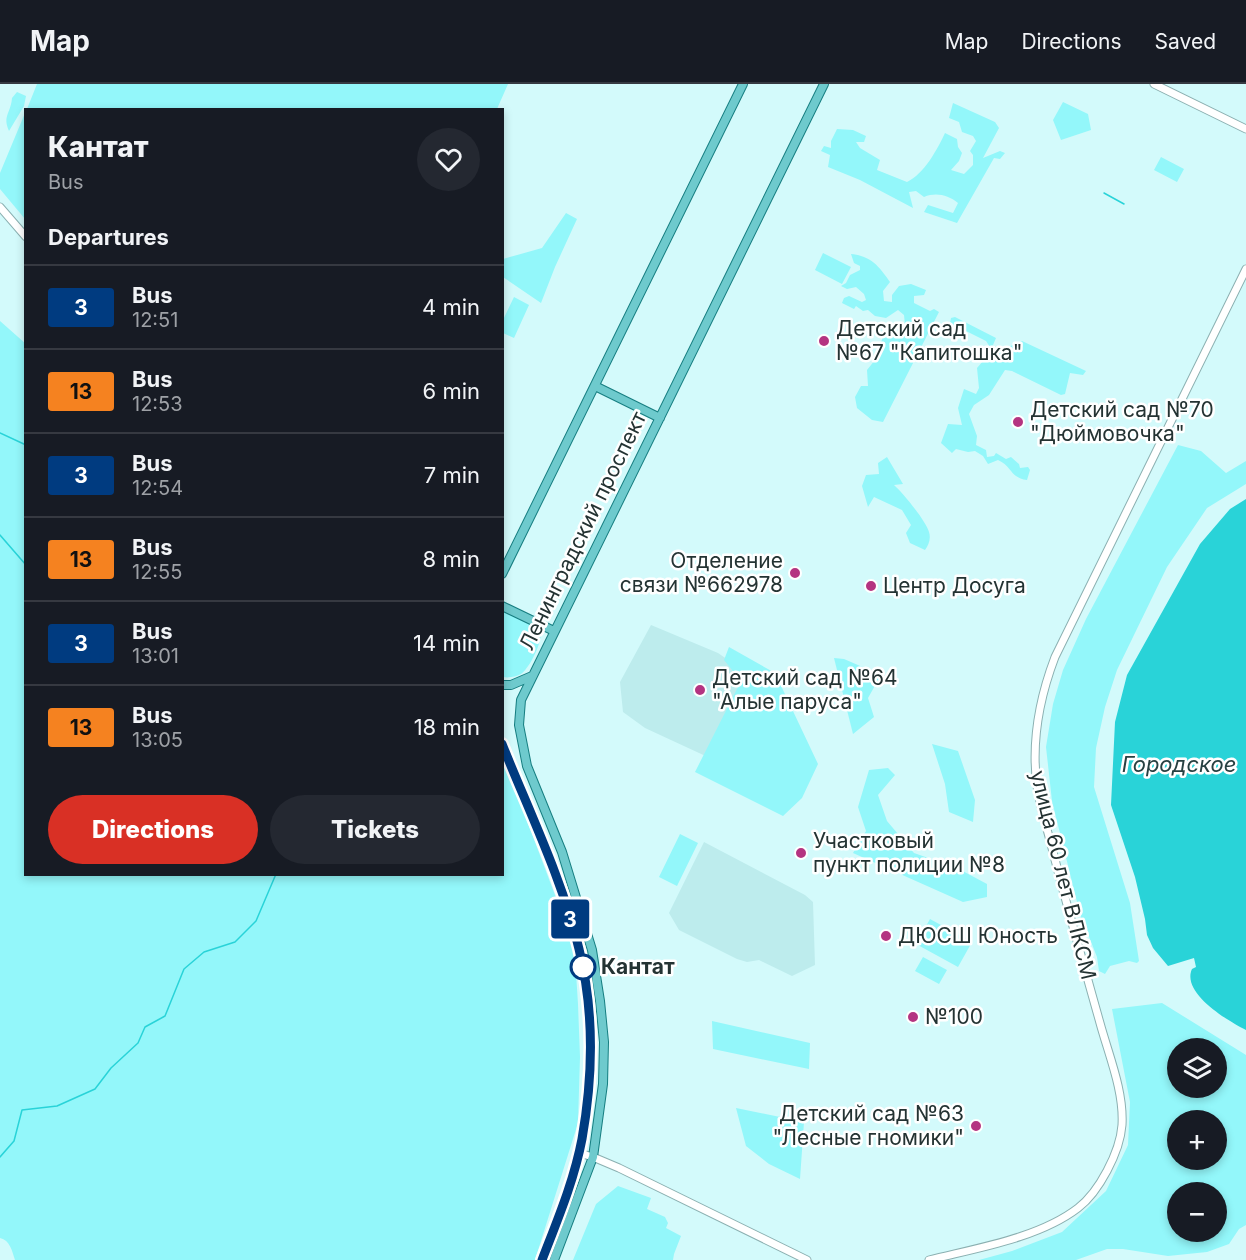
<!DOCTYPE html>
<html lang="en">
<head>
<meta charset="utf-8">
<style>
  body { margin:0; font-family:Inter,sans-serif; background:#242831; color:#f1f3f6; height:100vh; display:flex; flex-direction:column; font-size:22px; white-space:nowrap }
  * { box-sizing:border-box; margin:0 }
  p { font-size:20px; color:#9ea1a6 }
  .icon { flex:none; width:33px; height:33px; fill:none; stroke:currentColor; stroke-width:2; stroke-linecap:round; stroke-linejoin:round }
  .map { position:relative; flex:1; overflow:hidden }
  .side { position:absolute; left:24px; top:24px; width:480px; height:768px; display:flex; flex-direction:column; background:#171b24; border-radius:0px; box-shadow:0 3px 9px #0003 }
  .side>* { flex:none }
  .badge { padding:0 12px; border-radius:4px; font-size:21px; line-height:39px }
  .buttons { position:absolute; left:1167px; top:954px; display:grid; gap:12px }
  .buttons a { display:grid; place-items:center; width:60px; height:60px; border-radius:50%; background:#171b24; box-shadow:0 3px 9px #0003; font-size:30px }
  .map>.badge { position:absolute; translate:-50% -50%; box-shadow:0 0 0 3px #fff }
  h2 { padding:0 24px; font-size:22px; line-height:54px }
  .round { display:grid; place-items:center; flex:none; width:63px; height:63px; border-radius:32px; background:#242831 }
  .headline { display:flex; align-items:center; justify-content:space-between; height:102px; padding:0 24px }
  h1 { font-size:28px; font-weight:800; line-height:45px }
  .cta { display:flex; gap:12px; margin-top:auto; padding:12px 24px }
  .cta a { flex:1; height:69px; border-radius:36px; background:#d93025; color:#fff; font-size:24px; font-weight:800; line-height:69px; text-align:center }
  .cta a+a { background:#242831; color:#f1f3f6 }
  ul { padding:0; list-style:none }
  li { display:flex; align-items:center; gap:18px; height:84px; padding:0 24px; border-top:2px solid #363941 }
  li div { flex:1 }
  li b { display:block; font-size:22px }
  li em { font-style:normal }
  li .badge { min-width:66px; font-weight:700; text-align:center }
  header { display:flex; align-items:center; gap:36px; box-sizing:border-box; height:84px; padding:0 30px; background:#171b24; border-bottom:2px solid #363941 }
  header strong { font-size:28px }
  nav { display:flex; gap:33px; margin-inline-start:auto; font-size:21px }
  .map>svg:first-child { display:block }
</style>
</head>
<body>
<header>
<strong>Map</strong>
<nav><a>Map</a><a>Directions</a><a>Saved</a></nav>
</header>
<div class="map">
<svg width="1246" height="1176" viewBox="0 0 1246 1176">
  <rect width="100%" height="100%" fill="#d3fafb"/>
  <path fill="#bdeced" d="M651,541L718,569L772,606L712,675L645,644L623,628L620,598Z
    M704,758L805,811L813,818L815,881L792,892L759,876L747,878L737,875L679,846L669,829Z"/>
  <path fill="#93f7fa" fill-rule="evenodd" d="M37,0H508L497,25H27Z
    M17,8L26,12L24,22L9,47C2,32 11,29 12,14Z
    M1063,18L1088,30L1091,46L1061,56L1053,36Z
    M953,19L995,38L999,44L983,74L1000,67L1005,69L1000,75L994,74L957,139L924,128L928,121L953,129L958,119C948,111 936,108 924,113L916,107L909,108L913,124L860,96L828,83L830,71L821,67L824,62L831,64V57L837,45L853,46L866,52L864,58H856L860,64L880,76L877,86L907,98C924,90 937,66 945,49L957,55L958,63L962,69L959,77L951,86L964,90L973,81V71L970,67L976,57L973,52L962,48L959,38L949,34Z
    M25,29L26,135H25L0,105V89Z
    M1161,73L1184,85L1177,98L1154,86Z
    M566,129L577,135L555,183L541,219L503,193V175L542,164Z
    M823,169L851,183L842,200L815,186Z
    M851,170C871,172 879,182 890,198L883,207L884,217L892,218V211L899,202L911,200L926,206L924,211L914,212V219L930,227L934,225L939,228L883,338L872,336L857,324L855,313L861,302H868L867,286L879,271L878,263C884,256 882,249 887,242L899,244L905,241L904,231L898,226L886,234L875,232L868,226L863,227L856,222L854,225L842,219L844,214L849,212L862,218L866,216L864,210L856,203L847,205L841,202L846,199L850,191L860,186V182L854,179Z
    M514,213L529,221L514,254L503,249V236Z
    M955,233L996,254L993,261L997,268L1022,257L1086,287L1083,291L1070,289L1065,310L1061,311L1012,287L1005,286L989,311L974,321L969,330L977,352L976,361L986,366L987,373L994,372L996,369L1006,375L1011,373L1019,380L1020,384L1028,383L1030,386L1027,396C1010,394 1012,382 998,376L988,380L983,372L975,367L968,368L956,365L952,369L941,359L948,340L962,341L958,324L964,305L976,310L979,304L977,284L989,270L990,263L986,257L950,239L951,234Z
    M0,237L26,260V790H502L503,673L558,819L575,873L578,920L580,973L578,1039L535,1176H15C12,1167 10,1156 0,1154Z
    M1178,361L1201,367L1226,389L1246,377V400L1207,424L1167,483L1117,586L1105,623L1096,664L1094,703L1130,819L1139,877L1137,879L1129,877L1110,882L1105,890L1099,887L1097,873L1080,830L1052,717L1046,663L1053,620L1063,586L1086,535Z
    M887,373L903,400L894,401C903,409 926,437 929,448C931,454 929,461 925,466L910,459L906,449L911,441L902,426L874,413L868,423L862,402L866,391L879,390L878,379Z
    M502,525C513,530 535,536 540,547C544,556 529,585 521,590C515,593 509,594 503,593Z
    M729,563L775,589L818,680L802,714L783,732L695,688L741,597L724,576Z
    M834,574L844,575L881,591L868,614L874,633L853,650Z
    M932,660L958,667L975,716L973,738L949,728L945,700Z
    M888,684L895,691L878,711L887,737L914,769L957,784L987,800V813L963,818L853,769L866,747L858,723L869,686Z
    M680,750L698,759L677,802L659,793Z
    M930,835L972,858L958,883L916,860Z
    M923,873L947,886L939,900L915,887Z
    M1162,919L1246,971V1141L1239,1145L1229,1160L1207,1168L1168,1172L1123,1165H1107L1076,1176H979L1012,1167L1062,1148L1106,1107L1128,1061L1130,1018L1112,925ZM1216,964V1004H1178V964ZM1178,1036H1216V1076H1178ZM1178,1108H1216V1148H1178Z
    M712,937L810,959L809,985L713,965Z
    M736,1024L804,1038L800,1095L769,1080L746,1062Z
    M618,1102L651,1114L647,1125L665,1133L668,1139L666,1144L681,1152L674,1170L673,1176H573L596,1120Z"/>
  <path fill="#29d3d8" d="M1246,415V946C1228,937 1181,909 1192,885L1196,883L1194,874L1168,882L1153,864L1147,851L1145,835L1135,793L1111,721L1115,638L1127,591L1200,460L1230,425Z"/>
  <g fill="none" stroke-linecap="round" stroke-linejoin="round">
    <path stroke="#29d3d8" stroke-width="1.5" d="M1104,109L1124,120
      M0,349L26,361
      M0,451L26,481
      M0,1073L14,1057L22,1026L57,1022L95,1005L111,984L138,959L145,943L165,932L184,885L204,868L235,858L256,837L276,790"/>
    <defs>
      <path id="minor" d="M1154,0L1246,45
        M0,123L26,153
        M579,1069L593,1073L619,1084L807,1176
        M929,1176C977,1164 1039,1154 1078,1124C1099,1108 1120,1068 1122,1041C1124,1007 1109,972 1100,939C1084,882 1068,826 1053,768C1048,747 1040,724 1037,702C1031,657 1039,615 1055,573L1246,185"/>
      <path id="major" d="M595,302L660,334
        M502,490L743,0
        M502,522L554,547
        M502,601H511L532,592
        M502,660C528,725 563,797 579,865C594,926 593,993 582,1055C574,1097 557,1137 542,1176
        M554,1176L593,1073L603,1000L604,958L600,917L592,866L562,768L527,682L519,641L521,616L824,0"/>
    </defs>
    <use href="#minor" stroke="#8bb0b1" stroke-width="9"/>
    <use href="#major" stroke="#167e81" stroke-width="10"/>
    <use href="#minor" stroke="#fff" stroke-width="7"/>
    <use href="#major" stroke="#6ecacd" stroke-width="8"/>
  </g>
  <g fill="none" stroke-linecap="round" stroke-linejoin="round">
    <defs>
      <path id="line" d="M502,660C528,725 563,797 579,865C594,926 593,993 582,1055C574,1097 557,1137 542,1176"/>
    </defs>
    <use href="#line" stroke="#fff" stroke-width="14"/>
    <use href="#line" stroke="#003b80" stroke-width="9"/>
  </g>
  <g fill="#b43481" stroke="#fff" stroke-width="2">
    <circle cx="824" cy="257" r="6"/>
    <circle cx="1018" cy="338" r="6"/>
    <circle cx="795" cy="489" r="6"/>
    <circle cx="871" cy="502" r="6"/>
    <circle cx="700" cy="606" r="6"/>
    <circle cx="801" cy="769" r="6"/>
    <circle cx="886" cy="852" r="6"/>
    <circle cx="913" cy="933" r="6"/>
    <circle cx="976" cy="1042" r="6"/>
  </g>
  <circle fill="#fff" stroke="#003b80" stroke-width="3" cx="583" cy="883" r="12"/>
  <g text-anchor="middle" stroke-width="5" stroke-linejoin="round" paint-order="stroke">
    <g font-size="21" fill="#243333" stroke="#fff" text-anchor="start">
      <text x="836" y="252">Детский сад<tspan x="836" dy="24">№67 "Капитошка"</tspan></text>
      <text x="1030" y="333">Детский сад №70<tspan x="1030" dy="24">"Дюймовочка"</tspan></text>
      <text x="783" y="484" text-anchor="end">Отделение<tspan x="783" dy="24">связи №662978</tspan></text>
      <text x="883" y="509">Центр Досуга</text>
      <text x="712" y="601">Детский сад №64<tspan x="712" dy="24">"Алые паруса"</tspan></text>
      <text x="813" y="764">Участковый<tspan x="813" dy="24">пункт полиции №8</tspan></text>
      <text x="898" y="859">ДЮСШ Юность</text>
      <text x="925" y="940">№100</text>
      <text x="964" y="1037" text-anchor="end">Детский сад №63<tspan x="964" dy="24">"Лесные гномики"</tspan></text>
    </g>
    <g font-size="21" fill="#243333" stroke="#fff">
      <text transform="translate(583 447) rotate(-64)" y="7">Ленинградский проспект</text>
      <text transform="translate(1063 791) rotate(76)" y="7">улица 60 лет ВЛКСМ</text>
    </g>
    <g font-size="21" font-weight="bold" fill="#243333" stroke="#fff" text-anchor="start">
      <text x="601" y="890">Кантат</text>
    </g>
    <g font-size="22" font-style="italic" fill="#274142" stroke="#fff">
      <text x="1179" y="688">Городское</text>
    </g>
  </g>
</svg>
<div class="buttons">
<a><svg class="icon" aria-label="layers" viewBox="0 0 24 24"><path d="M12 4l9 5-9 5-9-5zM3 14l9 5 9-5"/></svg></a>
<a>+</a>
<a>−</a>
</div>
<b class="badge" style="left:570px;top:835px;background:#003b80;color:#fff">3</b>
<section class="side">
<div class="headline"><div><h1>Кантат</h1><p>Bus</p></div><a class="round"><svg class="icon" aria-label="heart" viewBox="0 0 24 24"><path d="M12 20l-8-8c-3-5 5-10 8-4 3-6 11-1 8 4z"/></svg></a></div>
<h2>Departures</h2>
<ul>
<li><span class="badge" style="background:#003b80;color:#fff">3</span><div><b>Bus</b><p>12:51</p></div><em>4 min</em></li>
<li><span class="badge" style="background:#f58220;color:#111">13</span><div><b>Bus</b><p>12:53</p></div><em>6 min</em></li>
<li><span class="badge" style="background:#003b80;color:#fff">3</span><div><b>Bus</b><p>12:54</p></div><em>7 min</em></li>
<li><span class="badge" style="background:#f58220;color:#111">13</span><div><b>Bus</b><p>12:55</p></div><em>8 min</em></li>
<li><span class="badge" style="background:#003b80;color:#fff">3</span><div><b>Bus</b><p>13:01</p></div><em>14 min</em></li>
<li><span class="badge" style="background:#f58220;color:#111">13</span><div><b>Bus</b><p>13:05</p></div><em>18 min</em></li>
</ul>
<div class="cta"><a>Directions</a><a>Tickets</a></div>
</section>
</div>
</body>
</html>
